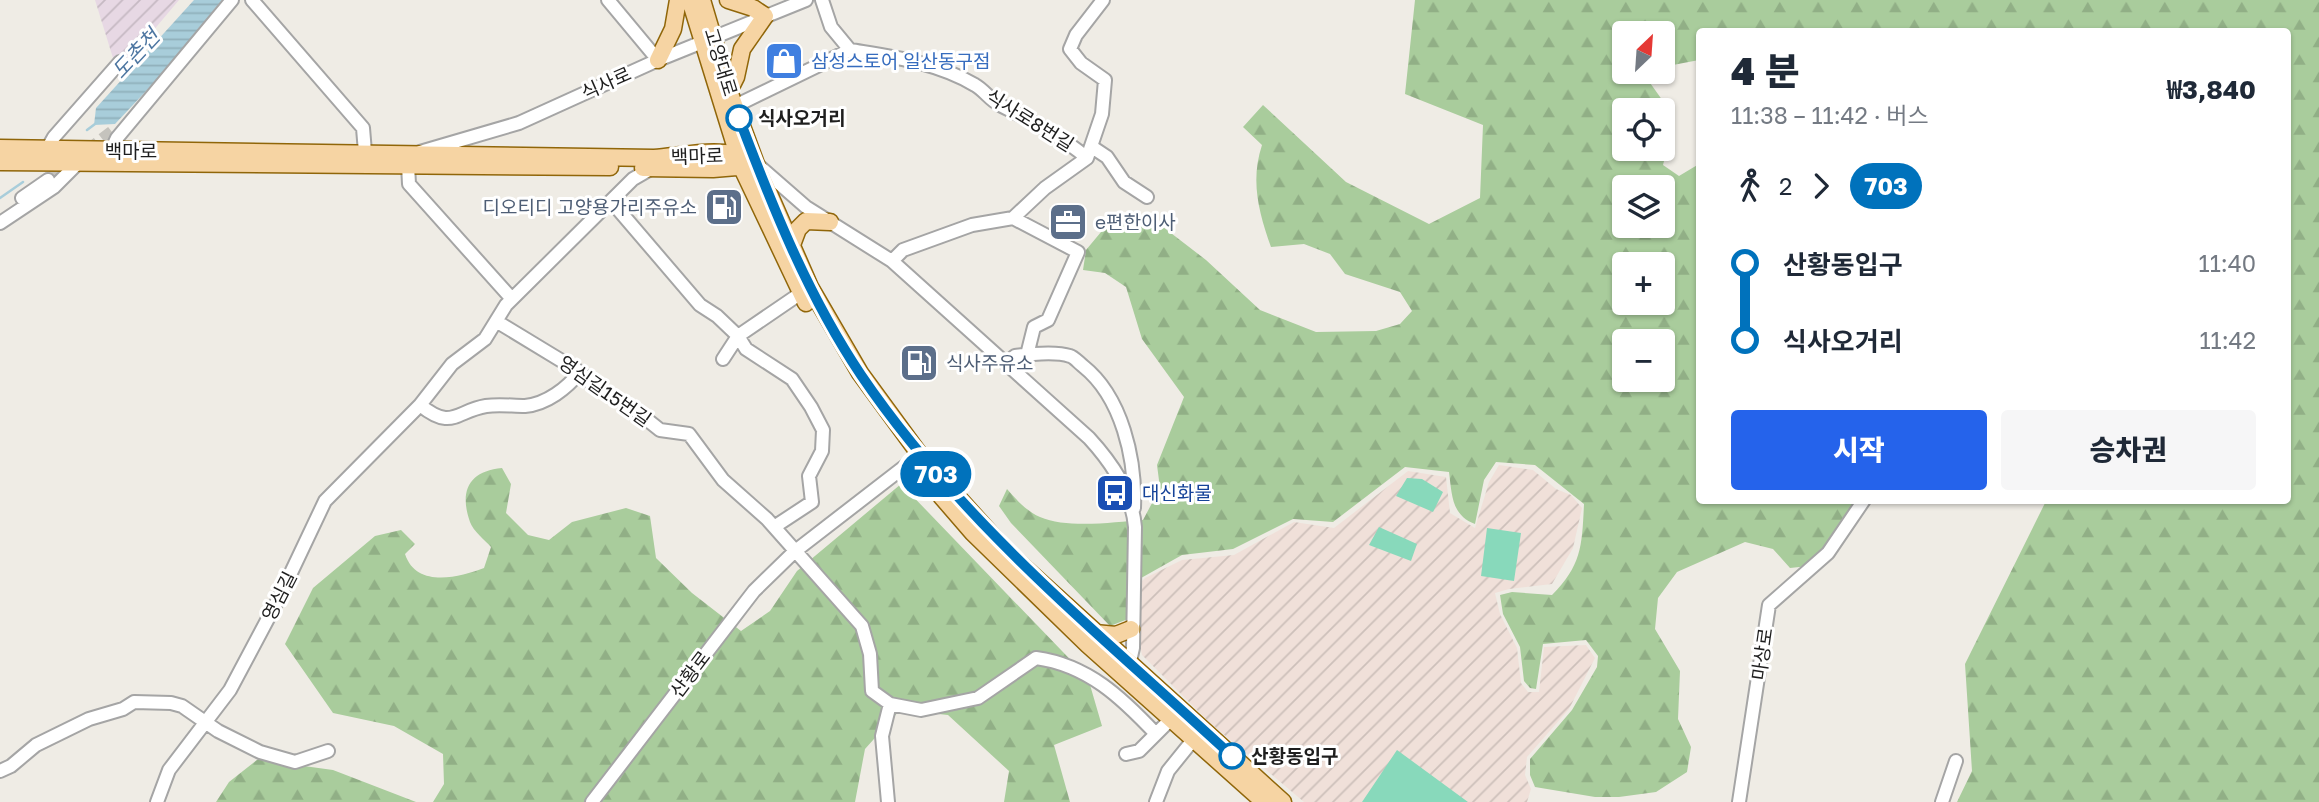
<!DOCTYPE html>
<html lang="ko">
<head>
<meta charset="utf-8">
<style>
  body { margin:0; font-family:"Golos Text","Noto Sans KR",sans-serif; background:#f6f6f7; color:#1f2937; height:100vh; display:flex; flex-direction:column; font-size:26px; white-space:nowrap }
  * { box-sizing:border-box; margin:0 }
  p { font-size:23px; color:#747a83 }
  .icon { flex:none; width:38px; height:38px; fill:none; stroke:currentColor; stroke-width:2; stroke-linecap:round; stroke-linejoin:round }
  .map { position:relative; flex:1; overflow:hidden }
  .drawer { position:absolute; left:1696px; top:28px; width:595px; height:476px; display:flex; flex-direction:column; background:#fff; border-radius:7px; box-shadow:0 2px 5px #0004 }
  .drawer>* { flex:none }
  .badge { padding:0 14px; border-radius:23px; font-size:24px; line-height:46px }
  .needle { width:46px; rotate:25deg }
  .tools { position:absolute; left:1612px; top:21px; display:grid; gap:14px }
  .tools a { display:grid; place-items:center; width:63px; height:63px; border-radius:7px; background:#fff; box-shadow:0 2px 5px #0004; font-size:35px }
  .map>.badge { position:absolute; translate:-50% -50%; box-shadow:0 0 0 4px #fff }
  .legs { display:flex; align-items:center; gap:10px; height:77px; padding:0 35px; font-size:23px }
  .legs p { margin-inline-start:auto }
  .headline { display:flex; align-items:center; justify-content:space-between; height:119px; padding:0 35px }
  h1 { font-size:38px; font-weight:800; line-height:52px }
  .primary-button { display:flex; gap:14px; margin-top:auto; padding:14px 35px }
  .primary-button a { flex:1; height:80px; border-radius:7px; background:#2563eb; color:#fff; font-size:28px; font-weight:800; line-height:80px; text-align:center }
  .primary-button a+a { background:#f6f6f7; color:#1f2937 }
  ul { padding:0 35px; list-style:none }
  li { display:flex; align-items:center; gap:24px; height:77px; font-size:26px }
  li i { display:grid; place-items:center; width:10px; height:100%; margin:0 9px; background:currentColor }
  li i::after { content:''; width:18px; height:18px; margin:-9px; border:5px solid; border-radius:50%; background:#fff }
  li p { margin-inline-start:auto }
  li:first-child i { background:linear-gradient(#0000 50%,currentColor 0) }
  li:last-child i { background:linear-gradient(currentColor 50%,#0000 0) }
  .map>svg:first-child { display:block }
</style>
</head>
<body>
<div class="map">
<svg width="2319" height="802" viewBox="0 0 2319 802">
  <defs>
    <pattern id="industrial-furrows" width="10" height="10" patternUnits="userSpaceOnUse" patternTransform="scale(1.75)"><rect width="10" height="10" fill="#e7d8e4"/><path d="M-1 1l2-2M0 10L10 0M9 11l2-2" fill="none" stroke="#c6b9c3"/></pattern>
    <pattern id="military-furrows" width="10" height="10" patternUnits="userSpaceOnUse" patternTransform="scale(1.75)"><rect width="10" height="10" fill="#f0e0d9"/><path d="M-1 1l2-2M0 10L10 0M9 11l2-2" fill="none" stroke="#cdc0ba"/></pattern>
    <pattern id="forest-firs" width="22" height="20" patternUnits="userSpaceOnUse" patternTransform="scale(1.75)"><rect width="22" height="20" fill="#a9cc9c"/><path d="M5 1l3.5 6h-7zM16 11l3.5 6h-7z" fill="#91af86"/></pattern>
    <pattern id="water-rules" width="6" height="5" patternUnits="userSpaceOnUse" patternTransform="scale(1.75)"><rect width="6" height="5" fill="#a8cdda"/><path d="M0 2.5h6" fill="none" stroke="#90b0bb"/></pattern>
  </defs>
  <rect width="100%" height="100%" fill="#efece5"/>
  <path fill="url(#industrial-furrows)" d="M95,0H179L125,64L113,58Z"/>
  <path fill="url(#military-furrows)" d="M1499,465L1533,470L1556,489L1571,495L1582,508L1573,548L1552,584L1509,589L1495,593L1500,614L1517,648L1521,683L1528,692H1539L1544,647L1586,645L1595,658L1569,709L1527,757L1525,775L1531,789L1527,802H1304L1209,722L1142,655L1135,617L1137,586L1145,578L1182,560L1234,555L1294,522L1334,528L1408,471L1446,477L1450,513L1475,528L1489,482Z"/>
  <path fill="url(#forest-firs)" fill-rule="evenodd" d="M1415,0H2319V802H1957L1972,771L1965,664L2046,501L2287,500V32H1699V60L1673,65L1663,71L1662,33H1624V72H1661L1648,80L1675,118L1663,165L1679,176L1699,164V500L1858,501L1835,535L1809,566L1790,568L1773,549L1745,542L1677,572L1658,598L1655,629L1680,671L1678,719L1691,747L1687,772L1656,792L1619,797H1595L1535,787L1530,775V759L1572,710L1597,667L1598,656L1586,640L1543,644L1536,689L1530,688L1524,681L1520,647L1503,614L1500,595L1512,592L1552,595C1582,565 1582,545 1584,504L1535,465L1496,462L1484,480L1475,524C1451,515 1452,494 1449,472L1405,467L1333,522L1293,519L1233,549L1182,555L1134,582L1128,619L1110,626L1011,523L999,506L1007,489C1016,499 1026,511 1040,517C1068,529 1114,522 1143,520L1160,488L1157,465L1184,397L1142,339L1126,287L1105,273L1083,270L1086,250L1111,220H1154L1206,260L1260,310L1316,332L1376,331L1400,324L1412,311L1400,292L1345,274L1330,254L1304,244L1271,247C1259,213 1250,181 1262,145L1243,127L1263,105L1346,182L1429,224L1480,198L1483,125L1405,94ZM1624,110H1662V149H1624ZM1624,187H1662V226H1624ZM1624,264H1662V303H1624ZM1624,341H1662V380H1624Z
    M502,468L511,484L506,513L528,535L549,540L572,522L626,508L650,516L656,558L692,593L741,631L770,611L797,571L901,484L1088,678L1102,726L1054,745L1070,802H1004L1009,771L948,715L900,710L865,749L855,802H433L444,784L443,754L394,726L333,713L285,644L313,588L375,536L401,530L415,544L405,554C416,588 458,578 484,568L491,547C485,540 473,531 470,522C459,491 469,471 502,468Z
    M262,756L282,763L333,770L416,802H216L229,782Z"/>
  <path fill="#88d9bb" d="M1407,478L1422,479L1443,492L1433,512L1396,496Z
    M1379,527L1417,544L1411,561L1369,545Z
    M1487,528L1521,533L1514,581L1481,576Z
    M1397,750L1468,802H1362Z"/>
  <path fill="url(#water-rules)" d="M194,0H222L165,71L115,124L94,125L96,108Z"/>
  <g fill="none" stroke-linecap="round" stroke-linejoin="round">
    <path stroke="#a8cdda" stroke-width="2.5" d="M87,130L95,124
      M0,198L23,182"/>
    <path stroke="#c5c3bd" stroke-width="12" stroke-dasharray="12 6" stroke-linecap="butt" d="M88,150L114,130
      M48,180L73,161"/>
    <defs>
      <path id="minor" d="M252,0L363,128L365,152
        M608,0L658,60
        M822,0L831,27L850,50C893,57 936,62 975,85C984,90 990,100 1000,105C1031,121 1060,135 1087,158
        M735,106L850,50
        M1092,147L1107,157L1124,182L1147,197
        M111,151L117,138L232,0
        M45,153L54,137L120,62
        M759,166L806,207L892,261L1089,438C1112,463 1132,492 1135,527L1133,648L1128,670
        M22,198L48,180
        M611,201L700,305L717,316L738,336L746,349L792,379L811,407L823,430L822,451L809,476L812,502L774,527
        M1013,218L1078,252L1048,320L1034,327L1027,355
        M0,223L54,187L78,163
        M892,261L903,250L972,225L1013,218L1045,188L1087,158L1102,114L1105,80L1081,63L1070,49L1076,35L1103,0
        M512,299L409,184L408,165L420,152L519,123L658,60L806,0
        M496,321L580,372L596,388L630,406L660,430L689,434L723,480L767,519L862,626L870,654L872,691L890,704L921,710L978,698L1036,658C1088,665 1122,698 1156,734
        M723,359L738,336L801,293
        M1006,364L1015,356C1030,354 1055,351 1070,356C1074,357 1079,363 1083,366C1122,397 1136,459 1134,508
        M420,405C452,431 456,411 486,406C499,404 512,406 525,406C547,404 567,388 580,372
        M1126,754L1139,751L1170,720
        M0,771L11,766L36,745L89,719L123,709L134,702L171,703L182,706L218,731L260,752L295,762L328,751
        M157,802L169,770L230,690L280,596L325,501L420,405L452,364L485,339L506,305L633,179L652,168
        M592,802L754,591L794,552L913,460
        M888,802L882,736L890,704
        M1156,802L1168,771L1193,740
        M1739,802L1769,605L1828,553L1864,500
        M1942,802L1956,761"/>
      <path id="major" d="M690,0L742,168L806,303
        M702,0L729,91L756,164L810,287L860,373L920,455L1006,551L1283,802
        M728,0L753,8L765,16L742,49L736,77L729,91
        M658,60L673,29L678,0
        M0,148L654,158C682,156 723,146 748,159
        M0,162L610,167
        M643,168L713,169L749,166
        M792,245L798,229L806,221L830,222
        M941,496L973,533L1088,645L1264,802
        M1095,633L1116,635L1131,629"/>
    </defs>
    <use href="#minor" stroke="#a5a5a5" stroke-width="16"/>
    <use href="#major" stroke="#906609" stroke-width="19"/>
    <use href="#minor" stroke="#fff" stroke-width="12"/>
    <use href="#major" stroke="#f6d4a3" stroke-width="16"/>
  </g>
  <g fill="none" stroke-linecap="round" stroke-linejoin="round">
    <defs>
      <path id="line-1" d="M739,118C772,206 808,296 861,375C963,525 1100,634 1232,756"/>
    </defs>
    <use href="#line-1" stroke="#fff" stroke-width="16"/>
    <use href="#line-1" stroke="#0072bc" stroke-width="10"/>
  </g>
  <defs>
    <symbol id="shop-square" viewBox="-11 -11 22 22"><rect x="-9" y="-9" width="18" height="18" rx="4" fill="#3f7fe0" stroke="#fff"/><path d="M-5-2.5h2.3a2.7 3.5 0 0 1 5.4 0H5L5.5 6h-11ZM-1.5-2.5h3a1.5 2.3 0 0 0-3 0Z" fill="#fff"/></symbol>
    <symbol id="fuel-square" viewBox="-11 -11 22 22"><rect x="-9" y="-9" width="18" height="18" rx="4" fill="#5c6f8a" stroke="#fff"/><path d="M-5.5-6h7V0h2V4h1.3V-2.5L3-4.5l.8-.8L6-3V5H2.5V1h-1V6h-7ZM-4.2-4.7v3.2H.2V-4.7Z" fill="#fff"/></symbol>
    <symbol id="office-square" viewBox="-11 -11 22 22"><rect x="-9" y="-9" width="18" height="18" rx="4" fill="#5c6f8a" stroke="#fff"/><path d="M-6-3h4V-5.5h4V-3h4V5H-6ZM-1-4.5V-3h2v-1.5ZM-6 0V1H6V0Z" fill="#fff"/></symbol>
    <symbol id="bus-square" viewBox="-11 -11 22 22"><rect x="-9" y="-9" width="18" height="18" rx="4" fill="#1a4fb4" stroke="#fff"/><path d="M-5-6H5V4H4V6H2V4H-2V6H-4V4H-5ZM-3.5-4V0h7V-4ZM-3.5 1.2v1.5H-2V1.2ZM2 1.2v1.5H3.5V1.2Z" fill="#fff"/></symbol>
  </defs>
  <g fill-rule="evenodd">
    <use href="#shop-square" x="762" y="39" width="44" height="44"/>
    <use href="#fuel-square" x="702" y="185" width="44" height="44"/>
    <use href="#office-square" x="1046" y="200" width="44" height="44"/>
    <use href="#fuel-square" x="897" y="341" width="44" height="44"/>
    <use href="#bus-square" x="1093" y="471" width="44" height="44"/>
  </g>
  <g fill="#fff" stroke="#0072bc" stroke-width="3.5">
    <circle cx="739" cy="118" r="12"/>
    <circle cx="1232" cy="756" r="12"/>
  </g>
  <g text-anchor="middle" stroke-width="6" stroke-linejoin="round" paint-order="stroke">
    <g font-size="19" fill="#366cbe" stroke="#fff" text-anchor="start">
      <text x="811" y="68">삼성스토어 일산동구점</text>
    </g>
    <g font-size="19" fill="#1e1e1e" stroke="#fff">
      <text transform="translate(721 62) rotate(73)" y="7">고양대로</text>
      <text transform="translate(606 83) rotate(-24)" y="7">식사로</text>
      <text transform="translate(1030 120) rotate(32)" y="7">식사로8번길</text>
      <text x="131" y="158">백마로</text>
      <text transform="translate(697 156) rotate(-2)" y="7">백마로</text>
      <text transform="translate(605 391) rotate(35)" y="7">영심길15번길</text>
      <text transform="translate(279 596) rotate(-63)" y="7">영심길</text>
      <text transform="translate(1762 654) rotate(-82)" y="7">마상로</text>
      <text transform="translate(690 674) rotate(-53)" y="7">산황로</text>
    </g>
    <g font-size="19" font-weight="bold" fill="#1e1e1e" stroke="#fff" text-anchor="start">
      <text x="758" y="125">식사오거리</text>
      <text x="1251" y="763">산황동입구</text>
    </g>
    <g font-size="19" fill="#4e5e75" stroke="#fff" text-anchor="start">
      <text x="697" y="214" text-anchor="end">디오티디 고양용가리주유소</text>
      <text x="1095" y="229">e편한이사</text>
      <text x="946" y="370">식사주유소</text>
    </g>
    <g font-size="19" fill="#164399" stroke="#fff" text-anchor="start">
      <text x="1142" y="500">대신화물</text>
    </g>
    <g font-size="21" font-style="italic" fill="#4d76a1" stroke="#fff">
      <text transform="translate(136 54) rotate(-47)" y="7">도촌천</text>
    </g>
  </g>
</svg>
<div class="tools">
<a><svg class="needle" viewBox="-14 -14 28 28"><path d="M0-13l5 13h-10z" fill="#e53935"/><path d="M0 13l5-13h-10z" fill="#747a83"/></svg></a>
<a><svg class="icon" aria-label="locate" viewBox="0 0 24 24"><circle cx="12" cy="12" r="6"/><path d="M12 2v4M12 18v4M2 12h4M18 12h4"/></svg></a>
<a><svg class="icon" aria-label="layers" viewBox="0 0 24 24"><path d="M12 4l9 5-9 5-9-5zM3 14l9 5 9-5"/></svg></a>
<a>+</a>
<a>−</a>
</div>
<b class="badge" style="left:936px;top:474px;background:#0072bc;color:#fff">703</b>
<section class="drawer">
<div class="headline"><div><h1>4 분</h1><p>11:38 – 11:42 · 버스</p></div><b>₩3,840</b></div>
<div class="legs"><svg class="icon" aria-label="walk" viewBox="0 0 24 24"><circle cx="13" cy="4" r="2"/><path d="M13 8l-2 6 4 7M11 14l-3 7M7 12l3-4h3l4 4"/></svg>2<svg class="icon" aria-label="forward" viewBox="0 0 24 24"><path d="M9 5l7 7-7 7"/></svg><b class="badge" style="background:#0072bc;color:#fff">703</b></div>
<ul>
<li><i style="color:#0072bc"></i><b>산황동입구</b><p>11:40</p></li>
<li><i style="color:#0072bc"></i><b>식사오거리</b><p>11:42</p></li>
</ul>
<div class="primary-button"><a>시작</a><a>승차권</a></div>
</section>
</div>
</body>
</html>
